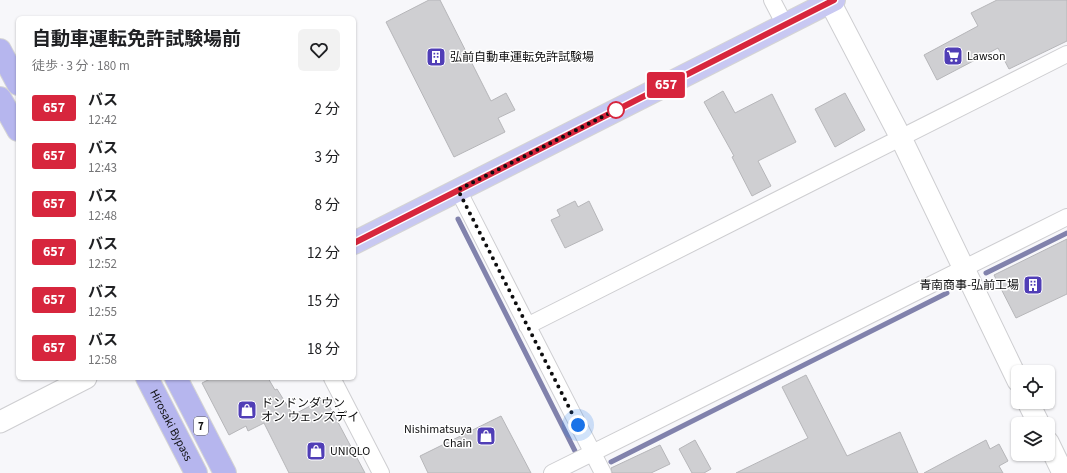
<!DOCTYPE html>
<html lang="ja">
<head>
<meta charset="utf-8">
<style>
  body { margin:0; font-family:"Source Sans 3","Noto Sans JP",sans-serif; background:#f2f2f2; color:#202124; height:100vh; display:flex; flex-direction:column; font-size:15px; white-space:nowrap }
  * { box-sizing:border-box; margin:0 }
  p { font-size:13px; color:#757577 }
  .icon { flex:none; width:22px; height:22px; fill:none; stroke:currentColor; stroke-width:2; stroke-linecap:round; stroke-linejoin:round }
  .map { position:relative; flex:1; overflow:hidden }
  .side { position:absolute; left:16px; top:16px; width:340px; height:364px; display:flex; flex-direction:column; background:#fff; border-radius:6px; box-shadow:0 1px 3px #0004 }
  .side>* { flex:none }
  .badge { padding:0 8px; border-radius:3px; font-size:14px; line-height:26px }
  .controls { position:absolute; left:1011px; top:365px; display:grid; gap:8px }
  .controls a { display:grid; place-items:center; width:44px; height:44px; border-radius:6px; background:#fff; box-shadow:0 1px 3px #0004; font-size:20px }
  .you { position:absolute; width:20px; height:20px; margin:-10px; border:3px solid #fff; border-radius:50%; background:#1a73e8; box-shadow:0 0 0 6px #1a73e833 }
  .map>.badge { position:absolute; translate:-50% -50%; box-shadow:0 0 0 2px #fff }
  .round { display:grid; place-items:center; flex:none; width:42px; height:42px; border-radius:6px; background:#f2f2f2 }
  .head { display:flex; align-items:center; justify-content:space-between; height:68px; padding:0 16px }
  h1 { font-size:19px; font-weight:700; line-height:30px }
  ul { padding:0; list-style:none }
  li { display:flex; align-items:center; gap:12px; height:48px; padding:0 16px }
  li div { flex:1 }
  li b { display:block; font-size:15px }
  li em { font-style:normal }
  li .badge { min-width:44px; font-weight:700; text-align:center }
  .map>svg:first-child { display:block }
</style>
</head>
<body>
<div class="map">
<svg width="1067" height="473" viewBox="0 0 1067 473">
  <rect width="100%" height="100%" fill="#f7f7fa"/>
  <g fill="none" stroke-linecap="round" stroke-linejoin="round">
    <path stroke="#8182ac" stroke-width="5" d="M458,219L575,451
      M986,273L1067,233
      M611,462L947,293"/>
  </g>
  <path fill="#cfcfd2" stroke="#b6b6b9" d="M429,0H440L491,101L506,93L515,110L498,118L505,132L454,157L386,22Z
    M997,0H1067V41L1009,69L998,48L937,80L924,55L978,26L971,13Z
    M723,91L735,113L772,94L796,142L758,161L771,186L752,196L732,157L734,156L704,102Z
    M845,93L865,130L835,147L815,109Z
    M575,201L578,207L589,201L603,230L565,248L551,220L560,216L557,210Z
    M1067,239V294L1016,318L994,275Z
    M806,375L847,456L900,432L918,473H736L808,438L782,387Z
    M212,378H268L275,390L277,389L293,415L325,398L365,473H289L264,423L248,431L246,426L229,435L202,383Z
    M501,416L531,473H428L420,456Z
    M695,440L711,469L704,473H692L679,449Z
    M986,440L990,449L999,444L1008,461L999,466L1003,473H924Z
    M660,445L670,464L651,473H612L611,468Z"/>
  <g fill="none" stroke-linecap="round" stroke-linejoin="round">
    <defs>
      <path id="minor" d="M772,0L785,25
        M458,190L603,473
        M527,326L1067,54
        M332,378L381,473
        M552,473L1067,217"/>
      <path id="tertiary" d="M830,2L901,138L1018,381
        M1028,402L1039,424
        M0,422L86,378
        M1048,442L1063,473"/>
      <path id="primary" d="M354,243L834,0"/>
      <g id="trunk">
        <path d="M0,50L18,84"/>
        <path d="M0,98L18,130"/>
        <path id="s1" d="M147,378L196,473"/>
        <path d="M176,378L225,473"/>
      </g>
    </defs>
    <use href="#minor" stroke="#ceced1" stroke-width="18"/>
    <use href="#tertiary" stroke="#ceced1" stroke-width="23"/>
    <use href="#primary" stroke="#d4d4d4" stroke-width="24"/>
    <use href="#trunk" stroke="#d4d4d4" stroke-width="24"/>
    <use href="#minor" stroke="#fff" stroke-width="16"/>
    <use href="#tertiary" stroke="#fff" stroke-width="21"/>
    <use href="#primary" stroke="#c8c8f2" stroke-width="22"/>
    <use href="#trunk" stroke="#b6b6ee" stroke-width="22"/>
  </g>
  <g fill="none" stroke-linecap="round" stroke-linejoin="round">
    <defs>
      <path id="line" d="M354,243L834,0"/>
    </defs>
    <use href="#line" stroke="#fff" stroke-width="9"/>
    <use href="#line" stroke="#d7263d" stroke-width="6"/>
    <path stroke="#0e0e0f" stroke-width="4" stroke-dasharray="0 7.2" d="M578,425L458,190L616,110"/>
  </g>
  <defs>
    <symbol id="supermarket-square" viewBox="-11 -11 22 22"><rect x="-9" y="-9" width="18" height="18" rx="4" fill="#503eb6" stroke="#fff"/><path d="M-6-5.5h2.5l.6 2H6L4.5 2H-2.5L-4.4-4H-6ZM-1.5 3.2a1.3 1.3 0 1 0 .1 0ZM3 3.2a1.3 1.3 0 1 0 .1 0Z" fill="#fff"/></symbol>
    <symbol id="building-square" viewBox="-11 -11 22 22"><rect x="-9" y="-9" width="18" height="18" rx="4" fill="#503eb6" stroke="#fff"/><path d="M-4-6H4V6H1V3H-1V6H-4ZM-2.5-4.3h1.7v1.8h-1.7ZM.8-4.3h1.7v1.8H.8ZM-2.5-1h1.7V.8h-1.7ZM.8-1h1.7V.8H.8Z" fill="#fff"/></symbol>
    <symbol id="shop-square" viewBox="-11 -11 22 22"><rect x="-9" y="-9" width="18" height="18" rx="4" fill="#503eb6" stroke="#fff"/><path d="M-5-2.5h2.3a2.7 3.5 0 0 1 5.4 0H5L5.5 6h-11ZM-1.5-2.5h3a1.5 2.3 0 0 0-3 0Z" fill="#fff"/></symbol>
  </defs>
  <g fill-rule="evenodd">
    <use href="#supermarket-square" x="942" y="45" width="22" height="22"/>
    <use href="#building-square" x="425" y="46" width="22" height="22"/>
    <use href="#building-square" x="1022" y="274" width="22" height="22"/>
    <use href="#shop-square" x="236" y="399" width="22" height="22"/>
    <use href="#shop-square" x="475" y="425" width="22" height="22"/>
    <use href="#shop-square" x="305" y="440" width="22" height="22"/>
  </g>
  <circle fill="#fff" stroke="#d7263d" stroke-width="2" cx="616" cy="110" r="8"/>
  <g text-anchor="middle" stroke-width="3" stroke-linejoin="round" paint-order="stroke">
    <rect fill="#fff" stroke="#565657" stroke-width="1" x="194" y="417" width="14" height="18" rx="3"/>
    <g font-size="11" font-weight="bold" fill="#0e0e0f">
      <text x="201" y="430">7</text>
    </g>
    <g font-size="12" fill="#0e0e0f" stroke="#fff" text-anchor="start">
      <text x="967" y="60">Lawson</text>
      <text x="450" y="61">弘前自動車運転免許試験場</text>
      <text x="1019" y="289" text-anchor="end">青南商事-弘前工場</text>
      <text x="261" y="407">ドンドンダウン<tspan x="261" dy="14">オン ウェンズデイ</tspan></text>
      <text x="472" y="433" text-anchor="end">Nishimatsuya<tspan x="472" dy="14">Chain</tspan></text>
      <text x="330" y="455">UNIQLO</text>
    </g>
    <g font-size="12" fill="#0e0e0f" stroke="#fff">
      <text dy="4" stroke="none"><textPath href="#s1" startOffset="53">Hirosaki Bypass</textPath></text>
    </g>
  </g>
</svg>
<div class="controls">
<a><svg class="icon" aria-label="locate" viewBox="0 0 24 24"><circle cx="12" cy="12" r="6"/><path d="M12 2v4M12 18v4M2 12h4M18 12h4"/></svg></a>
<a><svg class="icon" aria-label="layers" viewBox="0 0 24 24"><path d="M12 4l9 5-9 5-9-5zM3 14l9 5 9-5"/></svg></a>
</div>
<div class="you" style="left:578px;top:425px"></div>
<b class="badge" style="left:666px;top:85px;background:#d7263d;color:#fff">657</b>
<section class="side">
<div class="head"><div><h1>自動車運転免許試験場前</h1><p>徒歩 · 3 分 · 180 m</p></div><a class="round"><svg class="icon" aria-label="heart" viewBox="0 0 24 24"><path d="M12 20l-8-8c-3-5 5-10 8-4 3-6 11-1 8 4z"/></svg></a></div>
<ul>
<li><span class="badge" style="background:#d7263d;color:#fff">657</span><div><b>バス</b><p>12:42</p></div><em>2 分</em></li>
<li><span class="badge" style="background:#d7263d;color:#fff">657</span><div><b>バス</b><p>12:43</p></div><em>3 分</em></li>
<li><span class="badge" style="background:#d7263d;color:#fff">657</span><div><b>バス</b><p>12:48</p></div><em>8 分</em></li>
<li><span class="badge" style="background:#d7263d;color:#fff">657</span><div><b>バス</b><p>12:52</p></div><em>12 分</em></li>
<li><span class="badge" style="background:#d7263d;color:#fff">657</span><div><b>バス</b><p>12:55</p></div><em>15 分</em></li>
<li><span class="badge" style="background:#d7263d;color:#fff">657</span><div><b>バス</b><p>12:58</p></div><em>18 分</em></li>
</ul>
</section>
</div>
</body>
</html>
